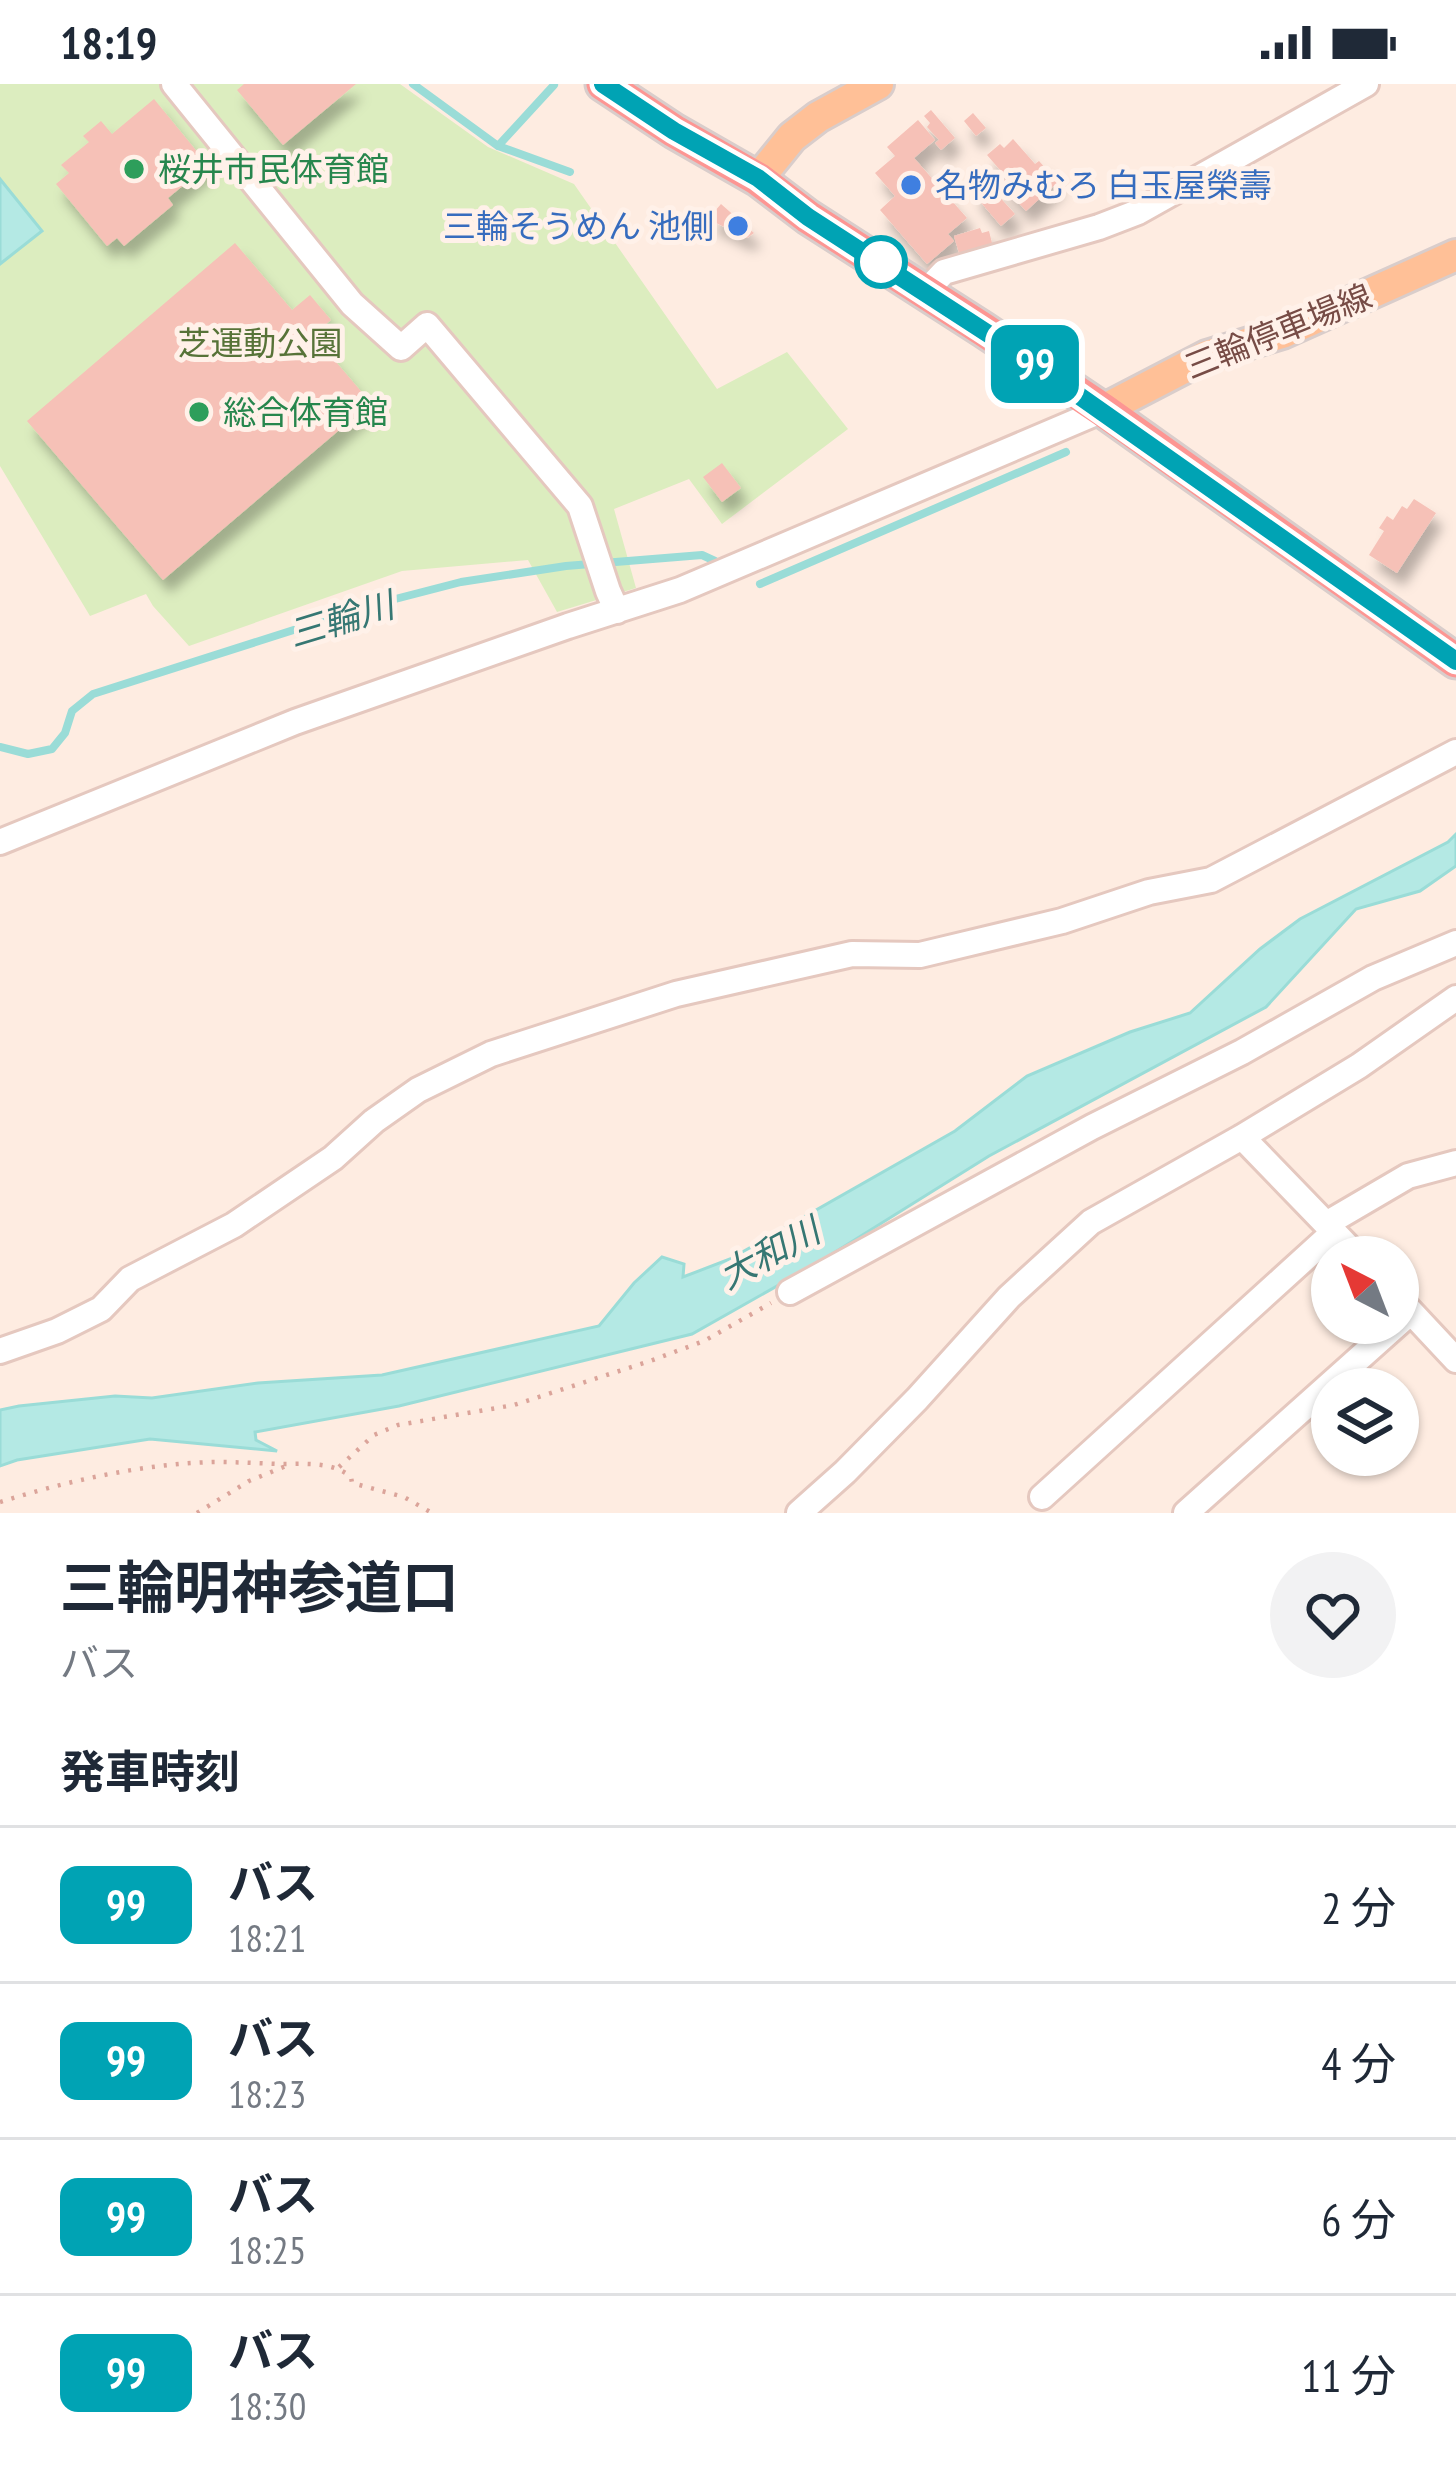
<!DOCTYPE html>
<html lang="ja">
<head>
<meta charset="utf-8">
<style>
  body { margin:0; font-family:"PT Sans Narrow","Noto Sans JP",sans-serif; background:#f2f2f3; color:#1f2937; height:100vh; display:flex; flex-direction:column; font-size:45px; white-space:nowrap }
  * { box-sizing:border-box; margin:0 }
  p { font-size:39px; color:#747a83 }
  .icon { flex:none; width:66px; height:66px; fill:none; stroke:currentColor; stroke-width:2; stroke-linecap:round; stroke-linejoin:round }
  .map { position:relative; height:1429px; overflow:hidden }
  .side { display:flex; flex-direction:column; background:#fff; flex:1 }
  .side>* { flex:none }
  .badge { padding:0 24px; border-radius:18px; font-size:42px; line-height:78px }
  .needle { width:78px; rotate:318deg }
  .fabs { position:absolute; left:1311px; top:1152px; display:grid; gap:24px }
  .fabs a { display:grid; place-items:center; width:108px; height:108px; border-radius:50%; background:#fff; box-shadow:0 3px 9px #0004; font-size:60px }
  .map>.badge { position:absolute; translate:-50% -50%; box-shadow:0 0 0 6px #fff }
  h2 { padding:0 60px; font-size:45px; line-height:108px }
  .round { display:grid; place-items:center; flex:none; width:126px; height:126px; border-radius:63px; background:#f2f2f3 }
  .headline { display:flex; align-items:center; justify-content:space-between; height:204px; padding:0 60px }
  h1 { font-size:57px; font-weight:700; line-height:90px }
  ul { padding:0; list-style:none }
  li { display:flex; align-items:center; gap:36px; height:156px; padding:0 60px; border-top:3px solid #e0e1e3 }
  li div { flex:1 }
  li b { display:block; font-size:45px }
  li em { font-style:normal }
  li .badge { min-width:132px; font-weight:700; text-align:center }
  .status { display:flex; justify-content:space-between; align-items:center; height:84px; padding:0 60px; background:#fff; direction:ltr }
  .status svg { height:33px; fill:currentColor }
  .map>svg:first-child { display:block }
</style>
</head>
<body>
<div class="status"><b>18:19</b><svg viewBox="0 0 49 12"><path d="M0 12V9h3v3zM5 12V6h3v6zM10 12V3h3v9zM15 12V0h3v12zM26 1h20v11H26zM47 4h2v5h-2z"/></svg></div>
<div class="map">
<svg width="1456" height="1429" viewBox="0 0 1456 1429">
  <defs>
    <filter id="shadow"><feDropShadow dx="7" dy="13" stdDeviation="6" flood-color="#0004"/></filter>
  </defs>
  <rect width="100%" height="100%" fill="#feece1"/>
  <path fill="#dcedbf" d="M0,0H400L488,63L574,100L717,305L787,268L848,345L722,440L689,395L614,425L636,504L557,528L528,476L402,487L189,562L153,522L146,510L90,532L0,382Z"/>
  <path fill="#b4e9e4" stroke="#9adcd7" stroke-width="3" d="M0,95L42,147L0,180Z
    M1456,750V782L1420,807L1356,825L1266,923L989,1072L816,1180L692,1250L399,1322L255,1348L256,1356L277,1367L150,1355L17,1376L0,1382V1326L19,1322L115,1312L152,1314L258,1299L382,1291L599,1242L634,1199L662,1173L684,1180L683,1193L730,1175L955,1047L1027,992L1130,948L1190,929L1260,865L1300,835L1448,758Z"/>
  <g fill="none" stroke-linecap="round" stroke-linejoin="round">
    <path stroke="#9adcd7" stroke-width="8" d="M413,0L498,62L570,88
      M498,62L554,1
      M760,500L1066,368
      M0,663L28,670L52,665L65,649L72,627L93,610L372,521L461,498L566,482L702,471L715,477"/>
  </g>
  <path fill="#f6c1b7" filter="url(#shadow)" d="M244,0H356L283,61L237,6Z
    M154,15L208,81L168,114L173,121L124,162L117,154L107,162L56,100L69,89L61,81L89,58L83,52L101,37L112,50Z
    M931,26L955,54L941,66L935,59L939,56L927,43L930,39L924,32Z
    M973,29L986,44L976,52L964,37Z
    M918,36L935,56L914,74L967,134L948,150L954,157L927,180L880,126L895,112L875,89L895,72L887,63Z
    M1013,55L1035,80L1039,77L1058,98L1026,127L1001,99L1007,94L987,71L1000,60L1004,64Z
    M985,97L1015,130L1001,142L972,108Z
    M721,120L754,149L747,154L708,135Z
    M980,144L982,149L989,147L992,159L959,169L954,152Z
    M235,159L292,226L310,211L331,236L313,251L371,319L163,496L27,337Z
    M722,379L741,404L722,418L703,393Z
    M1414,415L1436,429L1397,489L1369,471L1384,447L1379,444L1387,432L1393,436L1402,422L1407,425Z"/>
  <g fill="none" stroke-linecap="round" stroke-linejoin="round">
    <defs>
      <path id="minor" d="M174,0L352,220L401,264L427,241L580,422L608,507L617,527
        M926,207L944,188L1099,143L1138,128L1366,0
        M0,758L295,638L568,542L680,506L1103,326
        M1242,1053L1358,1173
        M1326,1140L1408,1092L1456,1079
        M790,1208L1092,1043L1242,968L1373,894L1456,859
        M1398,1214L1456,1276
        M0,1267L57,1247L101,1225L130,1195L234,1141L333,1074L374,1037L418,1006L491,970L676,910L852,870L920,871L1062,837L1149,808L1211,796L1456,668
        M1042,1413L1334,1148
        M799,1429L845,1388L917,1315L1009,1213L1091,1138L1242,1053L1359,982L1456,914
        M1186,1429L1411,1228"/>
      <path id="major" d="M758,95L792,53L818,33L878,0
        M1103,326L1207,272L1282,249L1456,171"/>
      <path id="highway" d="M603,0L674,47L758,95L808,133L984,246L1103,326L1456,577"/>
    </defs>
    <use href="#minor" stroke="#e5c8bf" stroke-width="30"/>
    <use href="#major" stroke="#d9cdcb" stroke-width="36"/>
    <use href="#highway" stroke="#d9cdcb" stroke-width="39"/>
    <path stroke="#dba49a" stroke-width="4.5" stroke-dasharray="3 9" stroke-linecap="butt" d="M339,1383L374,1351L398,1341L514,1321L650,1277L704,1257L771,1219
      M0,1418C68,1397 141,1380 213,1378C235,1378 257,1379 279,1380C304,1380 332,1377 351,1393L352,1399L404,1413L432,1429
      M197,1429L249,1397L286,1382"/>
    <use href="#minor" stroke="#fff" stroke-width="24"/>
    <use href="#major" stroke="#ffc097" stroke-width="30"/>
    <use href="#highway" stroke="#fd9693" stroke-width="33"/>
  </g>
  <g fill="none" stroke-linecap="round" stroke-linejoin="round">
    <defs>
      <path id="line" d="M603,0L674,47L758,94L808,133L1024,273L1456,577"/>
    </defs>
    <use href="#line" stroke="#fff" stroke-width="27"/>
    <use href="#line" stroke="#00a3b4" stroke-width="18"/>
  </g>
  <g fill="#2e9e5b" stroke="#fff1e9" stroke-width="4.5">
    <circle cx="134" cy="85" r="12"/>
    <circle cx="199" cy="328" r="12"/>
  </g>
  <g fill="#3f7fe0" stroke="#fff1e9" stroke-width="4.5">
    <circle cx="911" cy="101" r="12"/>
    <circle cx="738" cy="142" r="12"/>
  </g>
  <circle fill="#fff" stroke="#00a3b4" stroke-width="6" cx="881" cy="178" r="24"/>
  <g text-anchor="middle" stroke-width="10" stroke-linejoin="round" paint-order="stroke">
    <g font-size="33" fill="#27864d" stroke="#fff1e9" text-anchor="start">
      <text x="158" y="97">桜井市民体育館</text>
      <text x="223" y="340">総合体育館</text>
    </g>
    <g font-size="33" fill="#366cbe" stroke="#fff1e9" text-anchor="start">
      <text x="935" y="113">名物みむろ 白玉屋榮壽</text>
      <text x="714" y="154" text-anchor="end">三輪そうめん 池側</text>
    </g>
    <g font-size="33" fill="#774c46" stroke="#fff1e9">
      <text transform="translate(1278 247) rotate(-22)" y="12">三輪停車場線</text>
    </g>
    <g font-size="33" fill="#577338" stroke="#fff1e9">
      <text x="260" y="271">芝運動公園</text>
    </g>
    <g font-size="36" font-style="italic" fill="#367773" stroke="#fff1e9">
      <text transform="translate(341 535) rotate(-17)" y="13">三輪川</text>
      <text transform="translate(769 1169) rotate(-28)" y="13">大和川</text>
    </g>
  </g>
</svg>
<div class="fabs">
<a><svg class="needle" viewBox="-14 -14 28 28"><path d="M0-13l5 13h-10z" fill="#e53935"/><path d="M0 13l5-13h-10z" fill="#747a83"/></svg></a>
<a><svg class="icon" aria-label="layers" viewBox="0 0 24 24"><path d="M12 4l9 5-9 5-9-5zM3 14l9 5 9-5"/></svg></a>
</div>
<b class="badge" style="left:1035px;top:280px;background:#00a3b4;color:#fff">99</b>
</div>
<section class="side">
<div class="headline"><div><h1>三輪明神参道口</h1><p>バス</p></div><a class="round"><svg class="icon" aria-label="heart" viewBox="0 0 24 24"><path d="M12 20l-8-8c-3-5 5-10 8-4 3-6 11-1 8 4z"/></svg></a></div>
<h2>発車時刻</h2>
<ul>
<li><span class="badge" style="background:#00a3b4;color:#fff">99</span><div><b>バス</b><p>18:21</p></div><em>2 分</em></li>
<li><span class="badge" style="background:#00a3b4;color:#fff">99</span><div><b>バス</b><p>18:23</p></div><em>4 分</em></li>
<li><span class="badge" style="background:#00a3b4;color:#fff">99</span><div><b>バス</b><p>18:25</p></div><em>6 分</em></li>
<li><span class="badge" style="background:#00a3b4;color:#fff">99</span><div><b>バス</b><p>18:30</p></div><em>11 分</em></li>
</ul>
</section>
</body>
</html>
